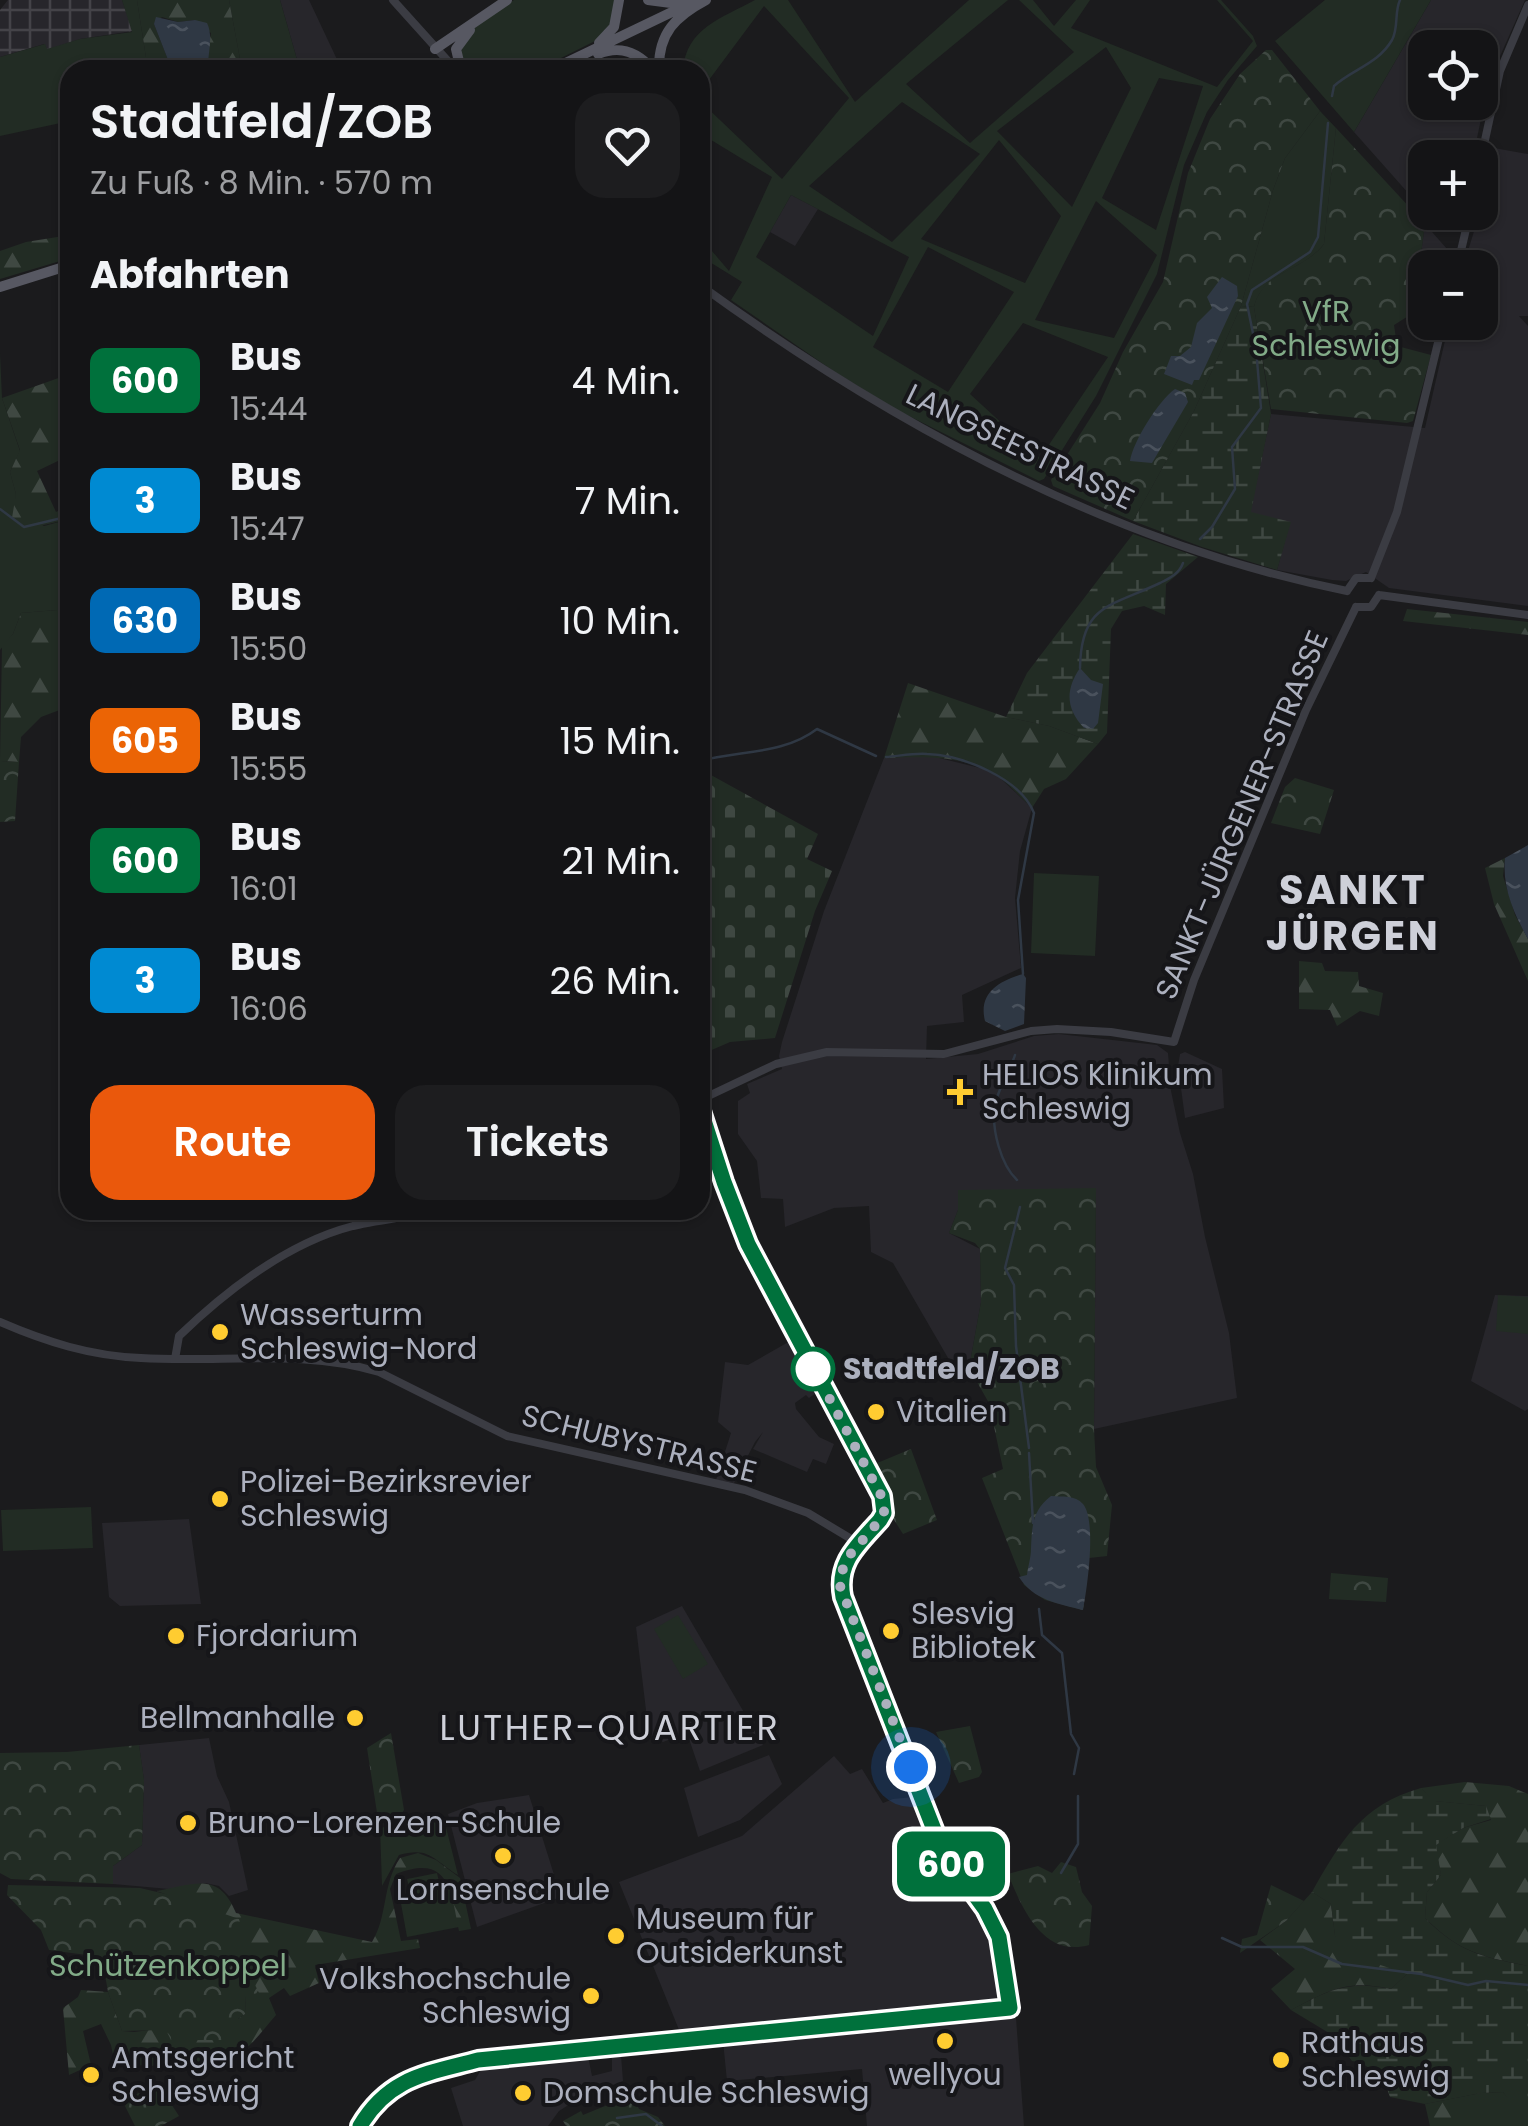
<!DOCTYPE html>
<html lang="de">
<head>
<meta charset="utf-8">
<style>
  body { margin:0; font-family:Poppins,sans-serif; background:#1d1d1f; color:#f1f3f6; height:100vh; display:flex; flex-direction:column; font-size:38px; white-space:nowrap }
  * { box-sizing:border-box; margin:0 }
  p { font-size:32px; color:#9d9ea1 }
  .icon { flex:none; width:55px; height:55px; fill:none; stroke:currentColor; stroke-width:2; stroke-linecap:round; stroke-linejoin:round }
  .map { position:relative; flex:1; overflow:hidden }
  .details { position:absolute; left:60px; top:60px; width:650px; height:1160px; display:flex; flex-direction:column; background:#141416; border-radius:30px; box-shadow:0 2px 8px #0004,0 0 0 2px #333335 }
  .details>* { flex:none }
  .badge { padding:0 20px; border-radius:15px; font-size:35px; line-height:65px }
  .tools { position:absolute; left:1408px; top:30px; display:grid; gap:20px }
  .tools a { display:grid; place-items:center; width:90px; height:90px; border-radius:20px; background:#141416; box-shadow:0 2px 8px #0004,0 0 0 2px #333335; font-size:50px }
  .you { position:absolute; width:50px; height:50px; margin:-25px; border:8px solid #fff; border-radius:50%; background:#1a73e8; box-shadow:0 0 0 15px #1a73e833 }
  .map>.badge { position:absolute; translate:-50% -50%; box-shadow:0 0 0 5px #fff }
  h2 { padding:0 30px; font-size:38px; line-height:90px }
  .round { display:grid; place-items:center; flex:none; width:105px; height:105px; border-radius:30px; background:#1d1d1f }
  .head { display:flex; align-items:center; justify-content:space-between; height:170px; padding:0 30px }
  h1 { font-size:48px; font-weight:600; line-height:75px }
  .cta { display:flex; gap:20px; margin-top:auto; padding:20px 30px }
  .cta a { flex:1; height:115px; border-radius:30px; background:#ea580c; color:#fff; font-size:40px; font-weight:600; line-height:115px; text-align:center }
  .cta a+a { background:#1d1d1f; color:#f1f3f6 }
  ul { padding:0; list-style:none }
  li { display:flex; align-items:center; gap:30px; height:120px; padding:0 30px }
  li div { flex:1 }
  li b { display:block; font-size:38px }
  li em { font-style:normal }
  li .badge { min-width:110px; font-weight:700; text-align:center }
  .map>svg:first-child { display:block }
</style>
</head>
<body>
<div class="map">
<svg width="1528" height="2126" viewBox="0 0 1528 2126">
  <defs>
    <pattern id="industrial-grid" width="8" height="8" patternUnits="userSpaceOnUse" patternTransform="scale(2.5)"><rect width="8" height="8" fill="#27262b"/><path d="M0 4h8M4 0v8" fill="none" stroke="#444348"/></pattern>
    <pattern id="forest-firs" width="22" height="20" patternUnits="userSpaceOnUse" patternTransform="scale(2.5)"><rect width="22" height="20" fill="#222c24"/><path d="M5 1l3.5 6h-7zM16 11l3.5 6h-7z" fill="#3f4842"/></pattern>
    <pattern id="wetland-marsh" width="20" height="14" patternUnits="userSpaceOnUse" patternTransform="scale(2.5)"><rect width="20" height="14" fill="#222c24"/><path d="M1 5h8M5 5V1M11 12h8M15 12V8" fill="none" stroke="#3f4842"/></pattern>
    <pattern id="cemetery-stones" width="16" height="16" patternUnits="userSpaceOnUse" patternTransform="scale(2.5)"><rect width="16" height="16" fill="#222c24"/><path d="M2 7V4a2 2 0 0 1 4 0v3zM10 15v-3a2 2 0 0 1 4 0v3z" fill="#3f4842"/></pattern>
    <pattern id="park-crowns" width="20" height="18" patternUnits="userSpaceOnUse" patternTransform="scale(2.5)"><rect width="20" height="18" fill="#222c24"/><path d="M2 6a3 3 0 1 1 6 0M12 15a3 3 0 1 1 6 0" fill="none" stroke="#3f4842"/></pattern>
    <pattern id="water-ripples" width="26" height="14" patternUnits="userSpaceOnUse" patternTransform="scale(2.5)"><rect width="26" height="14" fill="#2f3844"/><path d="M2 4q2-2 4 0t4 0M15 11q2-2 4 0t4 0" fill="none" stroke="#4a525d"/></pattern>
  </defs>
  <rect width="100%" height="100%" fill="#1b1b1d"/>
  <path fill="#27262b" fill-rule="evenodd" d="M280,0H309L342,70H300Z
    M1431,0H1525L1489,81L1473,157L1425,158V212L1354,132ZM1425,48H1480V102H1425Z
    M1494,148L1528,154V316H1519L1528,326V606L1389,588L1366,572L1346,581L1332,580L1277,570L1290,523L1250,513L1271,414L1425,428L1449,323L1480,322V268L1463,267L1480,212Z
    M791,195L818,209L795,246L770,232Z
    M1425,224L1455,258L1452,267L1425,268V316L1413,313Z
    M927,755L984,769L998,776L1032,808L1020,851L1015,898L1021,968L962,995L964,1022L927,1026L926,1059L978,1054L1034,1036L1059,1034L1157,1045L1168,1053L1171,1091L1180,1133L1193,1174L1205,1237L1229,1333L1237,1398L1094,1429L1096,1189L958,1210L949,1233L980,1249L981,1302L969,1368L955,1370L893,1263L871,1252L869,1206L834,1208L785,1227L783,1199L761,1198L757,1161L738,1134V1101L750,1093L747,1084L782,1069L779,1056L782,1042L824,911L884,758Z
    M1185,1052L1222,1069L1224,1108L1185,1118L1178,1066L1180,1054Z
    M1495,1295L1528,1296V1409L1525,1411L1471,1381Z
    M792,1340L819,1391L809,1398L806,1395L795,1403L796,1409L819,1437L834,1444L826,1464L813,1459L807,1472L753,1449L763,1432L755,1442L734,1483L716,1480L731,1433L718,1422L725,1362L748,1365Z
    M189,1519L201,1604L120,1606L109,1597L102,1523Z
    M682,1606L763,1745L700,1771L687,1733L663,1742L649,1735L636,1627Z
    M209,1738L217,1776L229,1802L248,1890L229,1896L219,1886L205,1883L169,1889L113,1884V1866L142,1845L144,1780L139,1745Z
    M769,1755L782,1784L778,1788L740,1820L698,1837L684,1788Z
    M834,1756L850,1774L862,1769L883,1803L893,1799L924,1796L938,1837L1004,1939L1016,2018L1024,2126H867L862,2069L727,2081L723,2041L686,2047L619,1882L742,1836Z
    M529,1795L561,1897L477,1927L448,1814L477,1803Z
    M612,2055H621L623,2081L581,2097L559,2111L548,2126H463L451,2088L475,2080L483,2066L588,2056L592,2076L612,2071Z"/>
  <path fill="url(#industrial-grid)" d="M8,0H122L133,31L80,39L47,50L44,44L0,57V10Z"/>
  <path fill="#222c24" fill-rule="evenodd" d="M122,0H137L148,70H70V121L0,136V57L45,44L47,49L80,39L132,32Z
    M229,0H280L300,70H242Z
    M514,0H616V16L601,38L537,70H465C448,38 490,15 514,0Z
    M755,0H788L855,102L969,0H1008L906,84L970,143L1074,52L1019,0H1033L1054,26L1076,0H1090L1071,28L1217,87L1253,41L1217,0H1221L1253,36L1257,46L1228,80L1207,112L1184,165L1157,274L1096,396L1044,479L1039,481L897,410L832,370L731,300L742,282L700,256V237L729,271L772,177L703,135L700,141V101L782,179L849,98L764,6L700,92V70H683C686,28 722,18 755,0ZM1106,47L1131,88L1072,207L997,131ZM1159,78L1203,86L1156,230L1102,198ZM902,102L980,154L892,242L809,186ZM999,140L1061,216L1025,283L921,239ZM791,195L909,257L873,336L756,257ZM1096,201L1157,255L1114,338L1035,320ZM928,247L1014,292L948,392L873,347ZM1023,323L1108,357L1040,458L970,394Z
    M1325,0H1431L1354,132L1275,41Z
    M1320,111L1336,128L1324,244C1304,271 1262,272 1254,307L1241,306L1273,190L1285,158Z
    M0,353L2,398L20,451L10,472L16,494L15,509L44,526L70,519V609L21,613L13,634L0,650Z
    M1034,873L1099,876L1095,956L1031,953Z
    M1498,1295L1528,1297V1334L1496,1331Z
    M91,1507L93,1548L3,1551L1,1510Z
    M678,1615L708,1664L683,1679L654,1629Z
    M443,1815L458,1875C433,1860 430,1846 399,1855L382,1886L380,1828Z
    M437,1873L441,1890L451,1888L459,1927L407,1937L400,1898L411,1896L407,1879Z
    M1503,2092L1509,2099L1528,2100V2126H1481V2093Z"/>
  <path fill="url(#forest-firs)" d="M137,0H229L242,70H208L207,56L211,33L195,20L178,22L162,17L154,24L172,70H148Z
    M70,235V258L0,279V251L26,242Z
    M70,374V438L62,442V459L37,471L56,512L70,506V519L22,530L12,518L16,494L10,472L20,450L2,398Z
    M70,609V706L41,717L21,737L19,762L0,761L2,646L13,634L21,613Z
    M1407,609L1528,622V635L1403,621Z
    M908,683L1006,717L1049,726L1098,744L1066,779L1044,789L1032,808C1020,797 1009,784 996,775C963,754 920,757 884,758Z
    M1505,858L1503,876L1515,915L1528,939V981L1494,904L1485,868Z
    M1299,961L1322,963L1325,971L1358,972L1359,986L1383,993L1379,1016L1360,1011L1337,1026L1330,1010L1299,1009Z
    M1465,1782L1509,1786L1528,1794V1966C1480,1956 1461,1953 1425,1918L1427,1892L1441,1875L1435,1845L1463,1828L1491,1820L1486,1806L1434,1801L1421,1788Z
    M418,1853L436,1860L460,1878L471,1929L459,1931C451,1890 449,1853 396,1874L390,1889L401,1941L418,1939L420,1948L315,1965L319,1983L290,1996L284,1988L269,1998L276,2015C249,2047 244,2056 205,2073L169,2059L152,2066L115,2064L111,2045L101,2024L83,2031L91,2065L69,2075L63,2008L78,1997L81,1990L108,1992L122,2031L134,2032L238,2019L245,2014L246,1994L258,1993L194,1905L157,1891C194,1884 219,1871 236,1913L372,1942C388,1916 382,1885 400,1858Z
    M1312,1892L1331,1904L1335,1936L1408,1973L1391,1989C1348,1979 1329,1990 1291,2010L1271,1989L1295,1969L1260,1940L1286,1921Z
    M1481,2093V2126H1430L1425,2104Z"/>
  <path fill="url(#wetland-marsh)" d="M1241,306L1254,307L1271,414L1251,512L1291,522L1277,570L1202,547L1133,521L1194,411Z
    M1133,534L1198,557L1166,584L1165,615L1144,606L1122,611L1111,629L1107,733L1098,744L1049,726L1006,717L1027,673Z
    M1421,1788L1435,1801L1486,1806L1491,1819L1463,1828L1436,1845L1441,1875L1427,1892L1425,1918C1458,1952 1482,1957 1528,1966V2100H1509L1503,2092L1481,2093L1425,2104L1390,2097L1382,2075L1359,2062L1352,2061L1334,2036L1291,2010C1329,1990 1347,1980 1391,1989L1407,1974L1357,1957L1335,1936L1331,1904L1312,1892C1341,1841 1361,1805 1421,1788Z"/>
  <path fill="url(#cemetery-stones)" d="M700,769L818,834L807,859L832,871L815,911L775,1038L730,1042L700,1055Z"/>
  <path fill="url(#park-crowns)" d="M1266,50H1272L1320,111L1285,158L1273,190L1241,306L1194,411L1133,521L1053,486L1051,480L1100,403L1123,352L1163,282L1188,173L1210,119L1240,74Z
    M1336,128L1425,224L1413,313L1394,325L1397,346L1431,355L1413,421L1407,423L1271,409L1254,307C1262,271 1304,271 1324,244Z
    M0,761L19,762L15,821L0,822Z
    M1295,778L1334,790L1320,834L1271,823L1285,787Z
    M1096,1188L1094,1429L1096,1467L1112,1505L1107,1556L1089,1558L1083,1610L1045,1600L1024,1585L982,1478L1003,1469L989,1403L969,1368L981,1302L980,1249L975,1243L949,1233L958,1210V1190Z
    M911,1449L937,1520L903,1534L889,1512L887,1492L870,1466Z
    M1331,1573L1388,1578L1386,1602L1329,1599Z
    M970,1726L982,1772L979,1777L959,1783L936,1732Z
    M391,1733L404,1810L400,1816L378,1819L367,1748Z
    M139,1745L144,1780L142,1845L113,1866V1884L11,1879L0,1873V1753L67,1752Z
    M1061,1862L1076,1867L1082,1892L1092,1906L1089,1945C1043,1958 1022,1908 1008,1874L1038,1866L1052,1873Z
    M8,1885L140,1888L170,1895L239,1919L241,1927L229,1932L259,1993L246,1995L245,2014L238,2019L236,2033L228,2040H171L166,2030L122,2031L108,1992L102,1957L49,1950L41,1930L7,1895Z
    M1271,1885L1304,1901L1286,1921L1240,1953L1242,1939L1257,1935Z
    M158,2084L179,2116L161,2126H135L125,2106L130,2097Z
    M632,2095L639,2109L658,2117L665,2126H566L563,2121L581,2111L583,2115Z"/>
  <path fill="url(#water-ripples)" d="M156,17L178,22L195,20L207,23C214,38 207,54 208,70H172L154,24Z
    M1222,277L1237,286L1238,296L1199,380H1194L1192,385L1164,374L1171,356H1180L1191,347L1197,323L1212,308L1207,297Z
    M1175,389L1185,393L1188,402L1152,463L1130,461C1133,442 1158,401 1175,389Z
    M1080,668L1091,680L1103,684L1098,723L1093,729L1084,728C1066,709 1065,690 1080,668Z
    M1528,845V939C1514,914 1502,888 1505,858Z
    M1023,974L1026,978L1024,1024L1005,1031L985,1021C978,993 999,981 1023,974Z
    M1051,1496C1062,1497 1075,1495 1083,1504C1097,1521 1087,1589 1083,1610C1059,1604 1033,1600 1019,1577L1027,1575C1028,1566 1031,1558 1031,1549C1032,1526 1032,1511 1051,1496Z"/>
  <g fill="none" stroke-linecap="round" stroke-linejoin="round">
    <path stroke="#2f3844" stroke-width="2.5" d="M1332,96L1334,86C1353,69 1378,64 1392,40C1399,27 1394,13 1400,0
      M0,509L24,527L70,516
      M1200,539L1212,527L1235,489L1232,447L1261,408L1256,348L1247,304L1252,290L1310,252L1318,237L1328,123
      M1080,668C1081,604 1110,607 1160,583C1170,578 1179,574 1183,563
      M886,757C899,756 914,753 927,754C962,755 1020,778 1034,813L1018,900L1023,974
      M700,761C739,750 783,755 817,729L876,756
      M1015,1055C1010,1071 997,1090 995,1106C991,1129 1001,1165 1017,1180
      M1020,1207L1005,1268L1014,1285L1016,1346L1029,1448
      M1029,1453L1033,1523
      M1039,1609L1042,1635L1062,1653L1071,1734L1079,1748L1074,1774
      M1061,1873L1078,1844V1796
      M1222,1938L1242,1947H1303L1342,1964L1421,1974L1468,1985L1486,1981L1528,1985
      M617,2118L646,2114L662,2126"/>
    <path stroke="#3b3c43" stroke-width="8" d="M393,0L456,70
      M1480,163L1500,71L1528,5
      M1457,268L1470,212
      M700,285C893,425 1111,544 1347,591
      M1371,578L1397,512L1443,322
      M1347,591L1356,578H1371
      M1379,595L1528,615
      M1356,607H1371L1379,595
      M700,1100L776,1064L827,1052L944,1054L1031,1031L1057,1029L1111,1032L1174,1042L1194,980L1306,710L1356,607
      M0,1322C46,1342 91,1356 141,1358C220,1363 302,1349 379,1372L507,1436L745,1490L808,1513L858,1543
      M175,1359L179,1336C228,1289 287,1243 353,1226C383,1219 414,1216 445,1210
      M360,2126C388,2078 428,2074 478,2060L1010,2008L999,1937L985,1909L942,1850L843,1597C836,1559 856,1547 880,1521L884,1513L882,1496L748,1243L700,1108"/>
    <path stroke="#575862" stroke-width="10" d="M648,0L671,3L685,0
      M599,43L614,27L619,0
      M435,49L507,0
      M598,54C621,45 638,52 653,70
      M461,70L456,49L470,30
      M551,70L697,0
      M659,70C658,33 676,16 706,0
      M0,287L70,265"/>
  </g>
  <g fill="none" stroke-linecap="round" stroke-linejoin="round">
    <defs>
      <path id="line" d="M360,2126C389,2077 426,2074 478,2060L1010,2008L999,1937L985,1909L942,1850L843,1597C836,1562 858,1545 880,1520L884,1513L882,1496L748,1244L724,1182L700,1108"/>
    </defs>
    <use href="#line" stroke="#fff" stroke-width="22"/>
    <use href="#line" stroke="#00713c" stroke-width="15"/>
    <path stroke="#acb0be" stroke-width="10" stroke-dasharray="0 18" d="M813,1369L809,1360L884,1501V1513L880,1520L848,1557L840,1576V1586L911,1767"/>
  </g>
  <g fill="#ffcc31" stroke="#161619" stroke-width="4">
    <path d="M955 1077h10v10h10v10h-10v10h-10v-10h-10v-10h10z"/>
    <circle cx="220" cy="1332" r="10"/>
    <circle cx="876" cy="1412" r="10"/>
    <circle cx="220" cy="1499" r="10"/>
    <circle cx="891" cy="1631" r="10"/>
    <circle cx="176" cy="1636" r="10"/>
    <circle cx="355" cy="1718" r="10"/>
    <circle cx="188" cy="1823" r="10"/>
    <circle cx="503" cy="1856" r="10"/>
    <circle cx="616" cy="1936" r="10"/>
    <circle cx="591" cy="1996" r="10"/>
    <circle cx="945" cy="2041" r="10"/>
    <circle cx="1281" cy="2060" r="10"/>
    <circle cx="91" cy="2075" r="10"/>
    <circle cx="523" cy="2093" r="10"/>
  </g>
  <circle fill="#fff" stroke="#00713c" stroke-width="5" cx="813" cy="1369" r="20"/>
  <g text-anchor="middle" stroke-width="8" stroke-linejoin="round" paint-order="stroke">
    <g font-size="30" fill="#82ab88" stroke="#161619">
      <text x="1326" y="322">VfR<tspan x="1326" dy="34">Schleswig</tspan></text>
      <text x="168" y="1976">Schützenkoppel</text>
    </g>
    <g font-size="30" fill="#acb0be" stroke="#161619">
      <text transform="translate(1020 447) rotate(26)" y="10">LANGSEESTRASSE</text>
      <text transform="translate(1242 815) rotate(-67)" y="10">SANKT-JÜRGENER-STRASSE</text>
      <text transform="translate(639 1444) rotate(14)" y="10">SCHUBYSTRASSE</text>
    </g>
    <g font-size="30" fill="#acb0be" stroke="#161619" text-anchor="start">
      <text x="982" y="1085">HELIOS Klinikum<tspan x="982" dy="34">Schleswig</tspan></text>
      <text x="240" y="1325">Wasserturm<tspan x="240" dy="34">Schleswig-Nord</tspan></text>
      <text x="896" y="1422">Vitalien</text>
      <text x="240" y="1492">Polizei-Bezirksrevier<tspan x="240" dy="34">Schleswig</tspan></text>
      <text x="911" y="1624">Slesvig<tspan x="911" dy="34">Bibliotek</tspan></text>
      <text x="196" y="1646">Fjordarium</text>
      <text x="335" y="1728" text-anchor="end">Bellmanhalle</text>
      <text x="208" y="1833">Bruno-Lorenzen-Schule</text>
      <text x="503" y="1900" text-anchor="middle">Lornsenschule</text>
      <text x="636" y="1929">Museum für<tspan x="636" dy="34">Outsiderkunst</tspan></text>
      <text x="571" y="1989" text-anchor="end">Volkshochschule<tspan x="571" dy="34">Schleswig</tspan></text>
      <text x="1301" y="2053">Rathaus<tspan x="1301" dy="34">Schleswig</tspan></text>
      <text x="111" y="2068">Amtsgericht<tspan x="111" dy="34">Schleswig</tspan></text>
      <text x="945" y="2085" text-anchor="middle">wellyou</text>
      <text x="543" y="2103">Domschule Schleswig</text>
    </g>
    <g font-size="30" font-weight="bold" fill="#acb0be" stroke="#161619" text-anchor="start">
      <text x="843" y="1379">Stadtfeld/ZOB</text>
    </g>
    <g font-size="35" letter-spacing="2.5" fill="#ced0d9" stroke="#161619">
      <text x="610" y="1740">LUTHER-QUARTIER</text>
    </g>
    <g font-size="40" font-weight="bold" letter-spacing="2.5" fill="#ced0d9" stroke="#161619">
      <text x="1353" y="904">SANKT<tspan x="1353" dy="46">JÜRGEN</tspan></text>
    </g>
  </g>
</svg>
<div class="tools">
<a><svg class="icon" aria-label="locate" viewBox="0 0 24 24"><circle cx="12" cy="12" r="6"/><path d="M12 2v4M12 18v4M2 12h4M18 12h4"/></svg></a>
<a>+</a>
<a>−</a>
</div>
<div class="you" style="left:911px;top:1767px"></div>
<b class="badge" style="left:951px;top:1864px;background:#00713c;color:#fff">600</b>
<section class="details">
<div class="head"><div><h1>Stadtfeld/ZOB</h1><p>Zu Fuß · 8 Min. · 570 m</p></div><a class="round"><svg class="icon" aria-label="heart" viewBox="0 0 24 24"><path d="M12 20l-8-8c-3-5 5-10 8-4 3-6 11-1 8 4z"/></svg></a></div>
<h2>Abfahrten</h2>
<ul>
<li><span class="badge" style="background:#00713c;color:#fff">600</span><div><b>Bus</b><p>15:44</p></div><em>4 Min.</em></li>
<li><span class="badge" style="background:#008ad2;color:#fff">3</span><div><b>Bus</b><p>15:47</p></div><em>7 Min.</em></li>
<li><span class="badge" style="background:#0069b4;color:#fff">630</span><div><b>Bus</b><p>15:50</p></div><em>10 Min.</em></li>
<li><span class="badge" style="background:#eb6405;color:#fff">605</span><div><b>Bus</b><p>15:55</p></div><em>15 Min.</em></li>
<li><span class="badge" style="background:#00713c;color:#fff">600</span><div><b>Bus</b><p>16:01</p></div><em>21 Min.</em></li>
<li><span class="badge" style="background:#008ad2;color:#fff">3</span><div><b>Bus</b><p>16:06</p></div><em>26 Min.</em></li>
</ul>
<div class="cta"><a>Route</a><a>Tickets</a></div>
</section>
</div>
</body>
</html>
